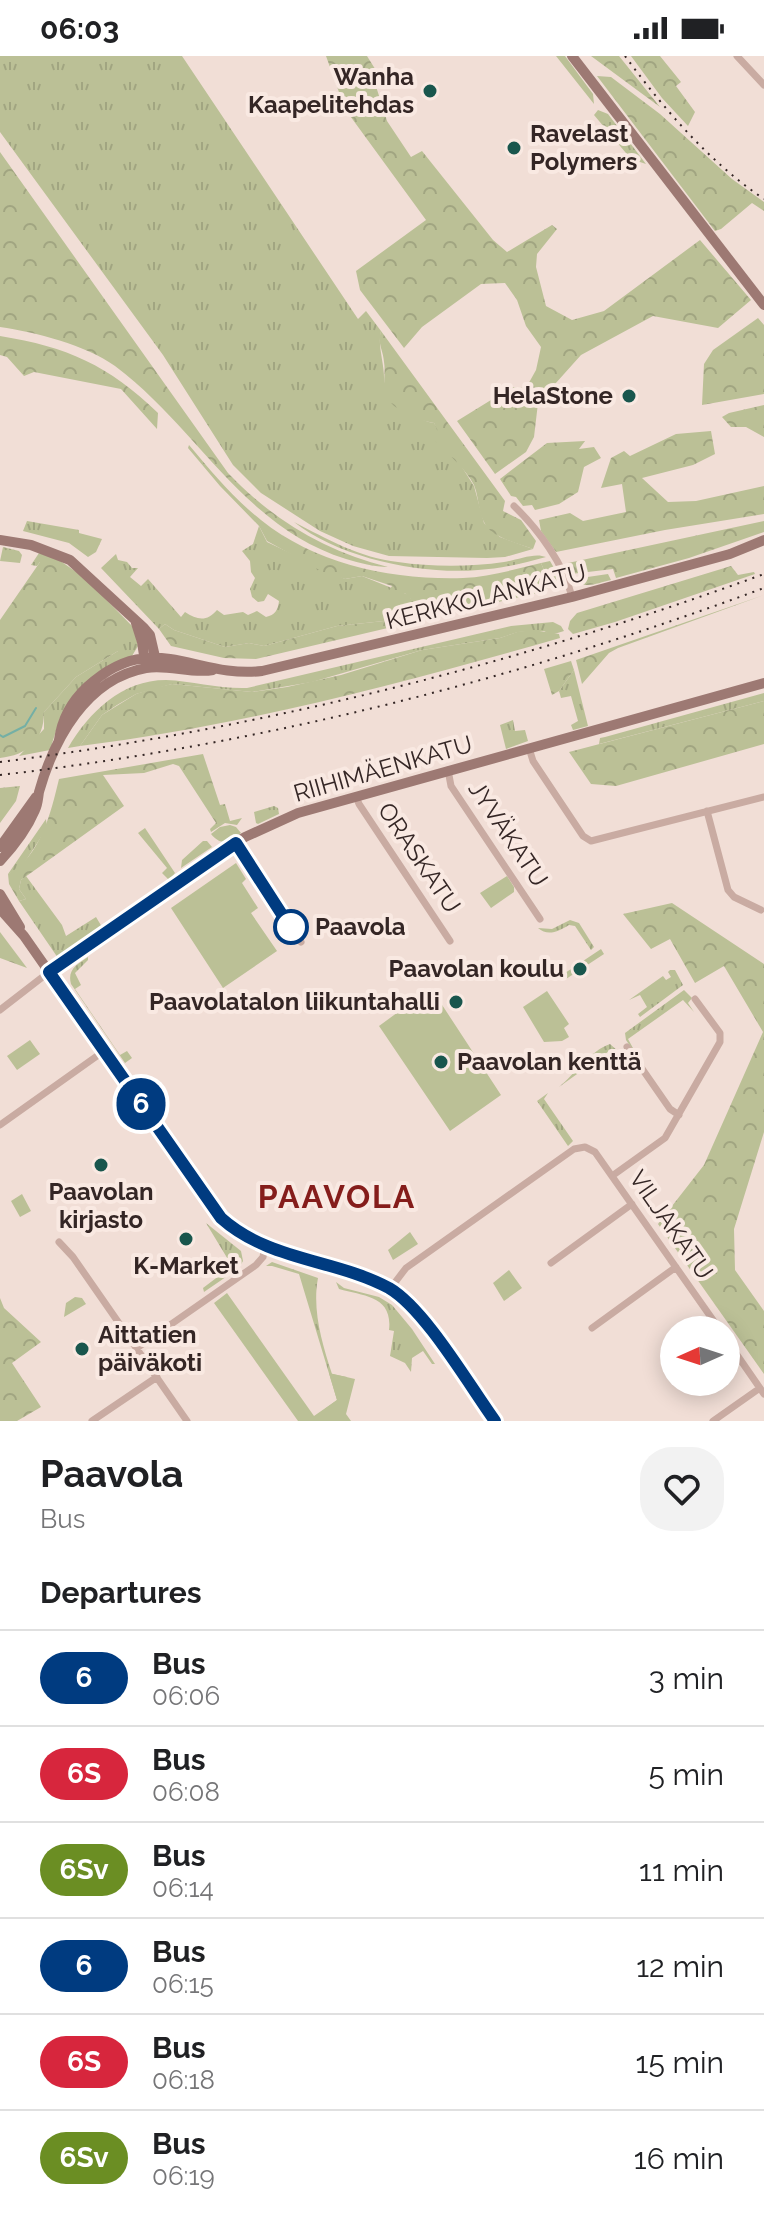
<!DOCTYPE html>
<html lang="en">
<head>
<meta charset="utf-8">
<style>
  body { margin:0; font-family:Raleway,sans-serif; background:#f2f2f2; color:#202124; height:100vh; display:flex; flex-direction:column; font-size:30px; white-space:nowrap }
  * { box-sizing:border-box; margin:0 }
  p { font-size:26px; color:#757577 }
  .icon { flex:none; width:44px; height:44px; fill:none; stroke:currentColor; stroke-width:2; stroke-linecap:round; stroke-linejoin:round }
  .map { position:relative; height:1365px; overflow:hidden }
  .panel { display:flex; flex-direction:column; background:#fff; flex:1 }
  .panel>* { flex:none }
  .badge { padding:0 16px; border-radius:26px; font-size:28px; line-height:52px }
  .needle { width:52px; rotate:267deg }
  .tools { position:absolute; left:660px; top:1260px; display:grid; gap:16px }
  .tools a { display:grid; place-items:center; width:80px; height:80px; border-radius:50%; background:#fff; box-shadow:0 4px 20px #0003; font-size:40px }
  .map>.badge { position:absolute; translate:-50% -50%; box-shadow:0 0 0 4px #fff }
  h2 { padding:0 40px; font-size:30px; line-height:72px }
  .round { display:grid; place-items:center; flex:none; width:84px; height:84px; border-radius:32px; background:#f2f2f2 }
  .headline { display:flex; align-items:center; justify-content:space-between; height:136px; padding:0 40px }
  h1 { font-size:38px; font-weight:700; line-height:60px }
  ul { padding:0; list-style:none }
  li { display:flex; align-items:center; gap:24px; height:96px; padding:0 40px; border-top:2px solid #e0e0e0 }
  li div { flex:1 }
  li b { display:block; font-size:30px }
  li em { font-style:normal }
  li .badge { min-width:88px; font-weight:700; text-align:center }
  .status { display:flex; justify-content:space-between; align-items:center; height:56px; padding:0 40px; background:#fff; direction:ltr }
  .status svg { height:22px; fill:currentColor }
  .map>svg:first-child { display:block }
</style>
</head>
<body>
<div class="status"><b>06:03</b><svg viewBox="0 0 49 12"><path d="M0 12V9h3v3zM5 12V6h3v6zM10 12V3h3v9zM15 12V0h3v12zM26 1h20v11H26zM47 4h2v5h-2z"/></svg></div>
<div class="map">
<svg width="764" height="1365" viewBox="0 0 764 1365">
  <defs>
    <pattern id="grass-tufts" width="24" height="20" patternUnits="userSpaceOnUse" patternTransform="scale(2)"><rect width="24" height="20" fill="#bbc096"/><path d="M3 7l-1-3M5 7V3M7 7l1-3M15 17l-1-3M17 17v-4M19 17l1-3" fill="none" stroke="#a1a581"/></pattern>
    <pattern id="forest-crowns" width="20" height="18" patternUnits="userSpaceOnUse" patternTransform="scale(2)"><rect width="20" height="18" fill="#bbc096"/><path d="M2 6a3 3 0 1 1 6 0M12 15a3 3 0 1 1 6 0" fill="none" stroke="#a1a581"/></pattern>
  </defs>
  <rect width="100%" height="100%" fill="#f1ded6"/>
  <path fill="url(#grass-tufts)" d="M0,0H182L358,263L366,255L381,275C377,290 385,308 384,326C398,342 412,364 434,367L474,430L484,467L500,481L533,493L505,501L487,502L389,500L353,490L320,475L261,437L233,409L163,299L0,76Z
    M556,0H565L593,38L594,48Z
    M598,54L608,58L646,108L631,103L594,59Z
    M27,465L79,474V477L102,483L96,496L88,501L69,487L23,475Z
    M294,466C327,483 360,502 398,506C432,511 470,511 504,506C517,504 535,496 546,501C524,507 501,513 478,514C421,519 339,502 294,466Z
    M259,470L267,486L345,523L362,520L409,539L413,547L412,554L384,565L337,570L264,590L249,587L225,591L174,574L165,568L159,573L101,512L116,498L118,504L127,506L132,512H138L130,521L141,530L148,523L181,561L185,556C197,564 207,566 217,554L224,559L243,556L248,559L257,555L266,561C275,559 278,554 279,545L268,538L264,545L258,546L252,541L250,533L255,522L251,516L250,505L242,495L253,488Z
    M3,491L19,495L22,499L20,507L0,505Z
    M39,497L59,504L85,522L134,572L138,590L132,600L102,615L60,662L50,694L19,700L44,673V656L76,621L118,595L40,506L37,510L31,509Z
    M550,505L561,524L551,531L541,507Z
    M553,566L561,570L564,575L551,579L544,575L518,576L500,582L422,594L312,626L252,636L172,628L136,638L117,649L102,659L80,690L68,692C89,656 122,624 166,624C193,625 219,633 247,632L511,570Z
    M574,614L588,670L573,674L571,669L578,665L571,640L561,642L559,635Z
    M764,637V645L599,688L600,682L605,681Z
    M513,664L515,675L525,674L528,685L506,693L500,669Z
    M274,750L278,752L279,758L258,768L256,767L254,756Z
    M46,763L47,772L21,812L8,818Z
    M230,769L236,771L241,777C228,785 222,791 211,778L220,771Z
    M145,772L175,817L169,824L162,817L167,812L138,777Z
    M203,785H207L212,791L181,812L182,804Z
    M26,820L62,869L66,880L96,861L102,871L58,902L19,845L26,843L19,833L21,824Z
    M570,864L579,867L594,891L591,894L575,870L569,869C559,875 548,881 538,872L552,873Z
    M601,893L604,898L566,923L562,919Z
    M88,901V904L75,917L81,929L75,933L120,999L127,995L132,1002L125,1007L71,928C67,914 77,908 88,901Z
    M670,914H675L683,929L640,961L638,958L647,951L640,939L629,944L663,920L666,924L671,921L668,916Z
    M684,934L692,942L688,947L694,956L683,944L628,983L639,1003L626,984L625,977Z
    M610,988L619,996L616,998L612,993L559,1031C576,1017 590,995 610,988Z
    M548,1037L544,1043L573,1085L568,1090L537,1045Z
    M206,1167L241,1195L243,1205L239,1212L204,1236L203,1232L232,1210Z
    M272,1206L318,1222C312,1254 322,1287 332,1318L347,1321L339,1352L314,1361L337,1344L299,1218L272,1210H266Z
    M336,1226L344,1232L379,1241L392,1249L412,1273L435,1308H432L423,1295L412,1302L411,1316L405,1307L390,1300L394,1275L389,1274C393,1240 364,1240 339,1233Z"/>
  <path fill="url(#forest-crowns)" d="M326,0H367L377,16L374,24L387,65L411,101L422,95L493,184L507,196L552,169L557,173L537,198L536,211L546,250L572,264L604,255L700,184L751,244L718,272L653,260L581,299L538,347L534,381L526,396L495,418L457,365L512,331L526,332L536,314L541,291L526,270L517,244L505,227L481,228L422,271L404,292L360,234L356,215L426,164L345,53Z
    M591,0H619L660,51Z
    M631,0H660L681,26L676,30L695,56L688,70L662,42Z
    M597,20L611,21L660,58L732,123L764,146V155L752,147L721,173L715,175Z
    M0,96L228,417C273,464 324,495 388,511C374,511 360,507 346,503C243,471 197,371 115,310C86,289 35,276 0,271Z
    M758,262L764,269V338L702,349L704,308L713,294Z
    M381,275L505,445L503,455L521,464L536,485L533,493C518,487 491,482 484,466C478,455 479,441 474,429C465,412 449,399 436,386L435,381L439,377L434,367C420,365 391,354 386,339C382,328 386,317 384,306C383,293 377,288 381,275Z
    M0,280C68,291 108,309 158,357L157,373L121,333L34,316L24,320L7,301L0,299Z
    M764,349V381L746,371H731L722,361L729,357Z
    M711,375L715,398L693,409L642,422L668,446L696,445L764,430V458L665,474L556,496L541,475L539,464L570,457L583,465L626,456L622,428L601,432L611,402L624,395L630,400L676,378Z
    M585,385L579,393L594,391L601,402L584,411L578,436L559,448L535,454L532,449L523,450L516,441L511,440L500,423L547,387Z
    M189,389C211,415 234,443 261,464C317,509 392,524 463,522C489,521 516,513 541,507L551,531L537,537L256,603L224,602L171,590L159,573L165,568L174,574L225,591L249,587L264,590L337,570L384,565L412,554C413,547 411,540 404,537L397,541L388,536L392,530L362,520L345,523L323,516L267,485L259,470L220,430L188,392Z
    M764,465V476L689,502L616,522L613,513L571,518L568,507Z
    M40,506H55L127,574L118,595L76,621L44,656C44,685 27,699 0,702V564Z
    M731,510L738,519L754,516L755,518L615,566L573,578L568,573L570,565L577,557Z
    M608,518L611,524C597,527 585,534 574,523Z
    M764,539L618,592L609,597L582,628L576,604Z
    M533,574L559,578L560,582C403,627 242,670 80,690L102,659L136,638L154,632L172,628L252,636L287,631L341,619L422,594L500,582L517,576Z
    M571,605L574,614L559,635L552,639L544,613Z
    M764,645V688L616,730L591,728L569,696Z
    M203,698L220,749L225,748L230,765L242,762L237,769L225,767L211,776L210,773L216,767L179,710L173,708L144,717L103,719L124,750L21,824L19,833L26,843L19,845L9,828L8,818C41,800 51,756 59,723Z
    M20,730L16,745L0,767V732Z
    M672,847L764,908V1076L734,1173L735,1214L764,1255V1318L658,1168L704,1109L763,976L724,910L695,927L670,883L651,893L623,858Z
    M0,876L27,912L0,902Z
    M0,1242L4,1252L41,1286L12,1307L41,1351L17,1365H0Z"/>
  <path fill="#bbc096" d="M236,807L246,823L242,827L258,852L251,857L277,895L223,932L171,852Z
    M507,820L514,831V836L491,852L480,837Z
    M431,932L501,1039L450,1075L379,970Z
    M547,935L569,968L564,972L569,981L562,985L544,986L523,951Z
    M30,984L40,998L17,1014L7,1000Z
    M22,1138L31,1155L20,1161L11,1145Z
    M410,1176L418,1188L393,1204L388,1194Z
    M509,1214L522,1232L504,1245L493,1227Z
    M227,1237L314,1360L337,1344L329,1317L355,1323L346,1358L351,1365H298L214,1247Z
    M75,1241L82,1242L86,1248L64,1261L66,1247Z"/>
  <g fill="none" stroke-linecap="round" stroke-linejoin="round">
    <path stroke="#74afa5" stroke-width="2" d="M0,679L3,681L25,670L36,652"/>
    <path stroke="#c9aba2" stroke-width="7" d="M737,0L764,29
      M514,450C538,473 564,508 572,541
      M529,692L533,705L583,780L591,785L764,741
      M448,714L451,730L540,863
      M356,740L359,748L450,885
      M707,755L728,834L734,841L761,854
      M236,787L301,886
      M0,954L49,916
      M627,991L670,1053L679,1059
      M0,1069L104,995
      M612,1120L665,1082L720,986V977L695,943
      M59,1186L73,1201L187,1365
      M551,1207L632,1148
      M390,1233L406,1212L574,1093L585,1091L595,1096L720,1274
      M592,1272L676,1211
      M726,1283L764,1338
      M137,1292L256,1209L263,1201L265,1190
      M92,1365L157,1321
      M713,1365L760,1332"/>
    <path stroke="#9d7973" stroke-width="10" d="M572,0L764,249
      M0,484L31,489L70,504L144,572L150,579L156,605
      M136,567L142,586L145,606
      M59,684C62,662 71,646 87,631C152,571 194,623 262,615L572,541L730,498L764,484
      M0,791L36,741
      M0,805C14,790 27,773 35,754C38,748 38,742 39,736C54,683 86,623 146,612C168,608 191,618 213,614
      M0,838L20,871
      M0,853L24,880L221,1162C268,1205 335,1203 389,1233C426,1253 469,1328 495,1365
      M49,916L203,807L245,781L298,757L764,627"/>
    <path stroke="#342625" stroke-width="2" stroke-dasharray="2 6" stroke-linecap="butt" d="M625,0C664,53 709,106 764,143
      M0,706C260,673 518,608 764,518
      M0,719C260,689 519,623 764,532"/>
  </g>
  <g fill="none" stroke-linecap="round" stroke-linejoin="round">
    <defs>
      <path id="line" d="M292,874L236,787L49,916L221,1162C269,1205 335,1203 389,1232C425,1253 469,1329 495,1365"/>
    </defs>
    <use href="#line" stroke="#fff" stroke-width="18"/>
    <use href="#line" stroke="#003b80" stroke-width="12"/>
  </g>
  <g fill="#19564d" stroke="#f9e9e2" stroke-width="3">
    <circle cx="430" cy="35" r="8"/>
    <circle cx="514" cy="92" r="8"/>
    <circle cx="629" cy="340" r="8"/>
    <circle cx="580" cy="913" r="8"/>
    <circle cx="456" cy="946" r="8"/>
    <circle cx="441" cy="1006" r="8"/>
    <circle cx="101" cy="1109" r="8"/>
    <circle cx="186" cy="1183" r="8"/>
    <circle cx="82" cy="1293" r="8"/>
  </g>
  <circle fill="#fff" stroke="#003b80" stroke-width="4" cx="291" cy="871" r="16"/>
  <g text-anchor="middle" stroke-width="8" stroke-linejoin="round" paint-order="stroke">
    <g font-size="24" font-weight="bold" fill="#342625" stroke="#f9e9e2" text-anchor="end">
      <text x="414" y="29">Wanha<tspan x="414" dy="28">Kaapelitehdas</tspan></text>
      <text x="530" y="86" text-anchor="start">Ravelast<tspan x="530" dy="28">Polymers</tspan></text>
      <text x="613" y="348">HelaStone</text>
      <text x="564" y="921">Paavolan koulu</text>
      <text x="440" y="954">Paavolatalon liikuntahalli</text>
      <text x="457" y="1014" text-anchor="start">Paavolan kenttä</text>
      <text x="101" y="1144" text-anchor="middle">Paavolan<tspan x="101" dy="28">kirjasto</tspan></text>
      <text x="186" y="1218" text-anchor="middle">K-Market</text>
      <text x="98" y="1287" text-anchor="start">Aittatien<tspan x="98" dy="28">päiväkoti</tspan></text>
    </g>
    <g font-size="24" fill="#342625" stroke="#f9e9e2">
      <text transform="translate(486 541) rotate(-14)" y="8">KERKKOLANKATU</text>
      <text transform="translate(383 713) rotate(-16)" y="8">RIIHIMÄENKATU</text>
      <text transform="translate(508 778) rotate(56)" y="8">JYVÄKATU</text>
      <text transform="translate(419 802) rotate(56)" y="8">ORASKATU</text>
      <text transform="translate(671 1169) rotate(55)" y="8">VILJAKATU</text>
    </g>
    <g font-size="24" font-weight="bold" fill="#342625" stroke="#f9e9e2" text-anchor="start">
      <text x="315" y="879">Paavola</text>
    </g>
    <g font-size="32" font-weight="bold" letter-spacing="2" fill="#851d1b" stroke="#f9e9e2">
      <text x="337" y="1152">PAAVOLA</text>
    </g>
  </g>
</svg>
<div class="tools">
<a><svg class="needle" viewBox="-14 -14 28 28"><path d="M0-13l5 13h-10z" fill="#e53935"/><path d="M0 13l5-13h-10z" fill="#757577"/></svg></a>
</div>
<b class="badge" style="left:141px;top:1048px;background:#003b80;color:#fff">6</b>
</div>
<section class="panel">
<div class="headline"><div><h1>Paavola</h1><p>Bus</p></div><a class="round"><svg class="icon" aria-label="heart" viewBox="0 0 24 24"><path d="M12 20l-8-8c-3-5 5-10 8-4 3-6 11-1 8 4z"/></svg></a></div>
<h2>Departures</h2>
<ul>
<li><span class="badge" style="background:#003b80;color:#fff">6</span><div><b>Bus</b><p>06:06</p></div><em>3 min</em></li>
<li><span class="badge" style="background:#d7263d;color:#fff">6S</span><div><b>Bus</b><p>06:08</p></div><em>5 min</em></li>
<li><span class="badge" style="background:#6b8e23;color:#fff">6Sv</span><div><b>Bus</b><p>06:14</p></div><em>11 min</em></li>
<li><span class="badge" style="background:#003b80;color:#fff">6</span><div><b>Bus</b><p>06:15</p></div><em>12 min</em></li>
<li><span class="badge" style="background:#d7263d;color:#fff">6S</span><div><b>Bus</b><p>06:18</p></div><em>15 min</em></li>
<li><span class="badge" style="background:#6b8e23;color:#fff">6Sv</span><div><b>Bus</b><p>06:19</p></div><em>16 min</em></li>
</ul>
</section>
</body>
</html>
